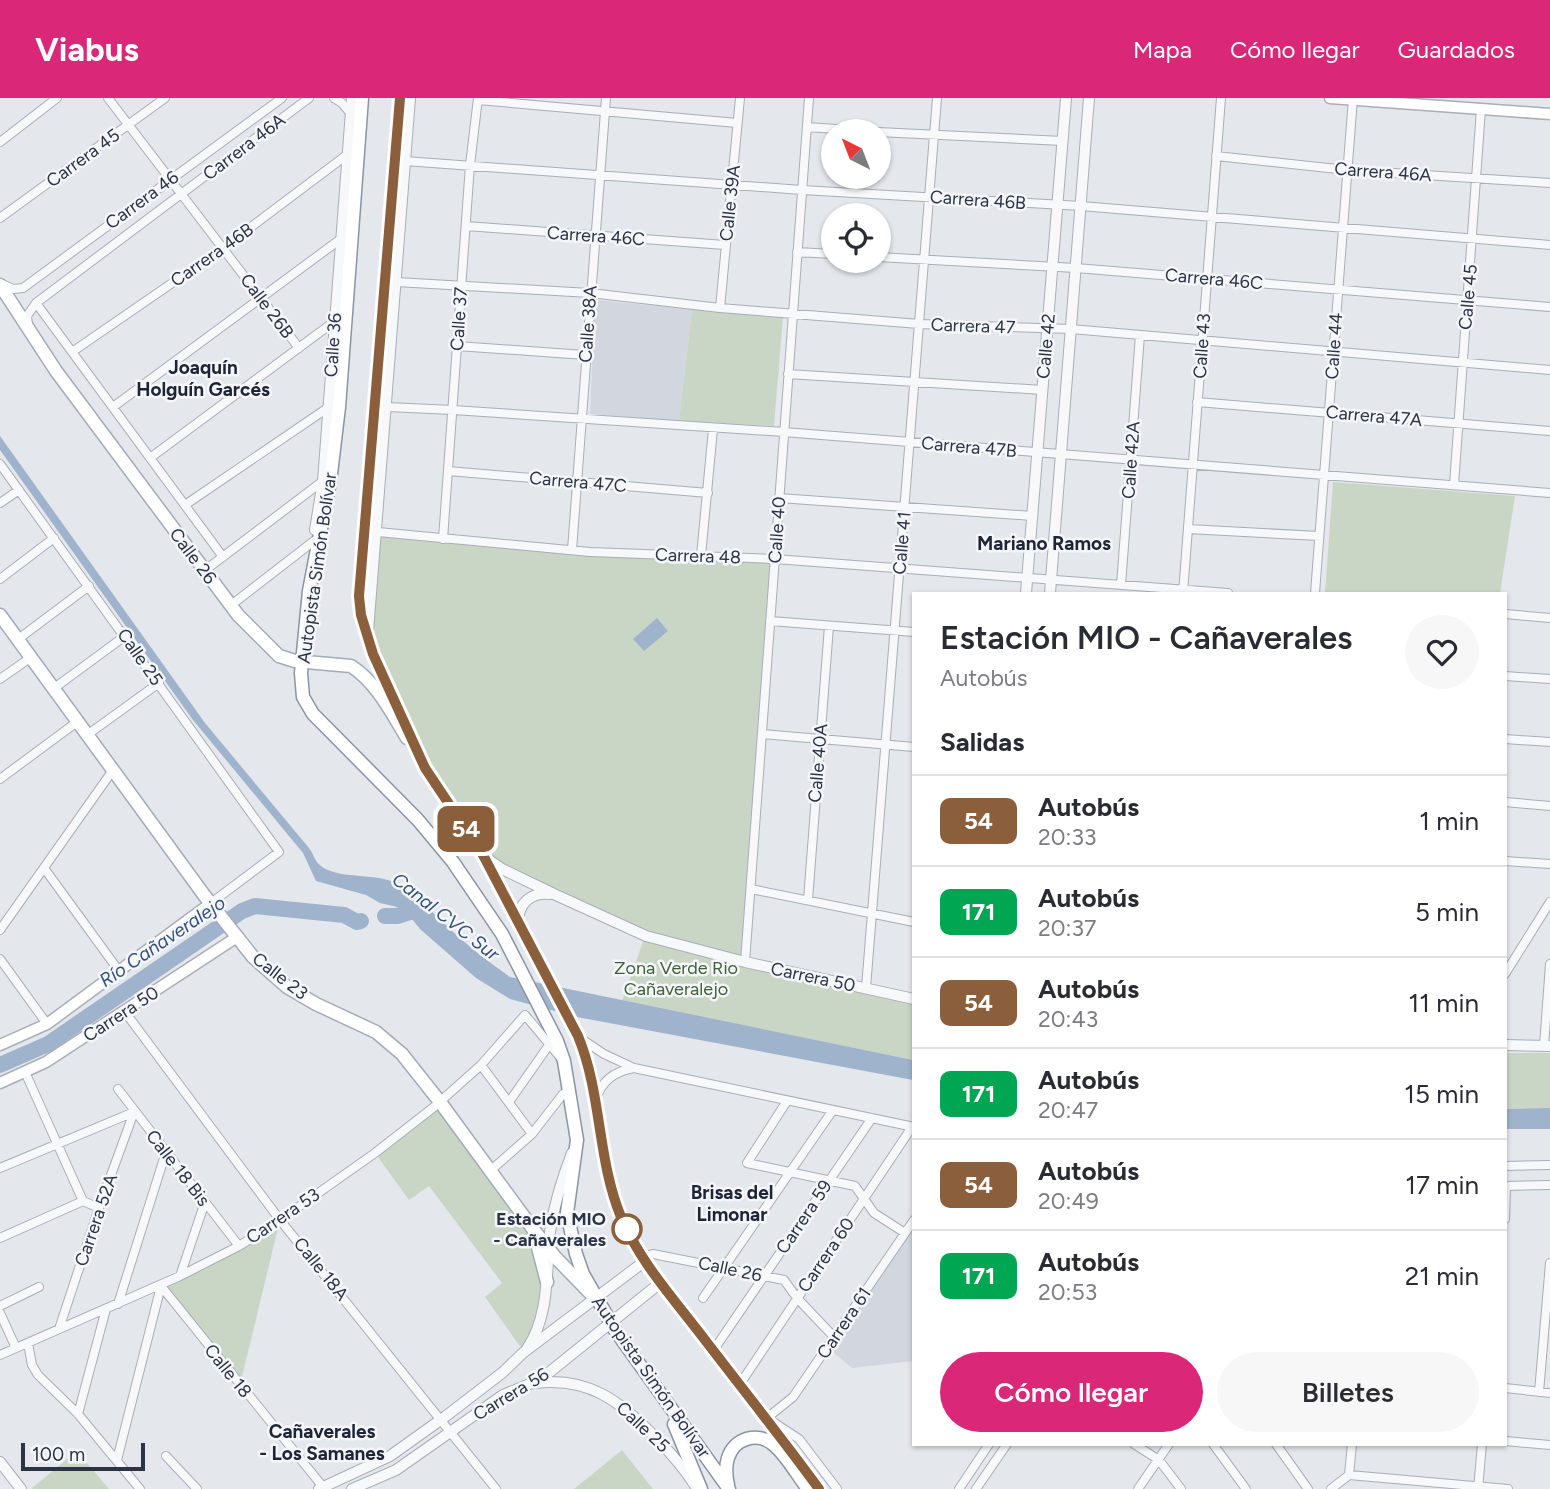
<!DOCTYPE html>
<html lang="es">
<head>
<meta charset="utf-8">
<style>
  body { margin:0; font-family:Figtree,sans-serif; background:#f7f7f7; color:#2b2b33; height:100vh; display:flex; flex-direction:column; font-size:26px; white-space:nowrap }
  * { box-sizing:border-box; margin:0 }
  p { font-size:23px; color:#7c7c81 }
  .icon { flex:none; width:38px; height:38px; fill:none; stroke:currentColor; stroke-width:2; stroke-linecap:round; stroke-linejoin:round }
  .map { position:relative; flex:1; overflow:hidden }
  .drawer { position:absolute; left:912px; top:494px; width:595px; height:854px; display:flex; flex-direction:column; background:#fff; border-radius:0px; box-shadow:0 2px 5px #0004 }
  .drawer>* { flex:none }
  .badge { padding:0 14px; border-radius:10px; font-size:24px; line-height:46px }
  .needle { width:46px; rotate:318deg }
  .tools { position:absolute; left:821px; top:21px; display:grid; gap:14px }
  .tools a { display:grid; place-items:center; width:70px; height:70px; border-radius:50%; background:#fff; box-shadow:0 2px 5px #0004; font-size:35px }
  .scale { position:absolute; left:21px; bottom:18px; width:124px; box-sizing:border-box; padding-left:7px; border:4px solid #2b3445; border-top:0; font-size:19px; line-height:24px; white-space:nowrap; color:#2b3445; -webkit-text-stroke:5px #f4f6f9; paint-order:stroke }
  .map>.badge { position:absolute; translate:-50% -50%; box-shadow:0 0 0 4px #fff }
  h2 { padding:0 28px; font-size:26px; line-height:63px }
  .round { display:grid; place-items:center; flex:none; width:74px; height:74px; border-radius:37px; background:#f7f7f7 }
  .overview { display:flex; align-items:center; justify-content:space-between; height:119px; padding:0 28px }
  h1 { font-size:33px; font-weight:600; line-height:52px }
  .action { display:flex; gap:14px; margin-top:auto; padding:14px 28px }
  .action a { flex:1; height:80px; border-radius:42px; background:#db2777; color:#fff; font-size:28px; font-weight:600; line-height:80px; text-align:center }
  .action a+a { background:#f7f7f7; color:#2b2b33 }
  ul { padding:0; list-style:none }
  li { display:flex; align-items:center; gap:21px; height:91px; padding:0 28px; border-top:2px solid #e1e1e2 }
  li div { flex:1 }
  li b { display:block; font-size:26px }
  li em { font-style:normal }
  li .badge { min-width:77px; font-weight:700; text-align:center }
  header { display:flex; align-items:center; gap:42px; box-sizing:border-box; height:98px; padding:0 35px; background:#db2777; color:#fff }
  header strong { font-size:33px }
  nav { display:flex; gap:38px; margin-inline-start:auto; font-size:24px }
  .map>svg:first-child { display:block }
</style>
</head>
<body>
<header>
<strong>Viabus</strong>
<nav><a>Mapa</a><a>Cómo llegar</a><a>Guardados</a></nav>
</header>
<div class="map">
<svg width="1550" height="1391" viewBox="0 0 1550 1391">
  <rect width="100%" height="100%" fill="#e4e7ec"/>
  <path fill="#d2d6de" d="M595,202L692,211L679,323L590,316Z
    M913,1122V1263L852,1270L827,1249Z"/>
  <path fill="#c9d6c5" d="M692,211L783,219L774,328L679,323Z
    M1333,384L1515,398L1500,495H1325Z
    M378,434L590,454L775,461L745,864L913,901V962L622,903L645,838L493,766L436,685L369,539Z
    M1505,955H1550V1010L1505,1011Z
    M440,1004L533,1131L544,1201L524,1254L485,1199L502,1185L429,1088L409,1102L375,1055Z
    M280,1122L240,1287L161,1188Z
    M622,1352L653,1391H574Z
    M77,1353L109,1391H33L32,1390Z"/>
  <path fill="#9fb4cc" d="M0,338L205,625L309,750C313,755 315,764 321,768C339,782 375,774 398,786C418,796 431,814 447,828C466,847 488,863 510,879L913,962V982L577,919L510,901L476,880L420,831L407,815L397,809L380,805L366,797L316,783L303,755L193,622L0,352Z
    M657,520L668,533L644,553L633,541Z
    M1550,1010V1031H1505V1011Z"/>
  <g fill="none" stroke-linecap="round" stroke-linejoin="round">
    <path stroke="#9fb4cc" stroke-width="16" d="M385,818H397L413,813
      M0,967L48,946L242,813L255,808L344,817L357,824L361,823"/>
    <defs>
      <path id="minor" d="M108,0L299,250
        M334,0L342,5L351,16
        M478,2L737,25
        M807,29L866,33
        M878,34L1063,43
        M0,44L57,0
        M1216,58L1347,72L1550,85
        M405,63L802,92L1081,108L1550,147
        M0,120L165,0
        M466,128L725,147
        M797,154L833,156
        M878,159L1076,170L1550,209
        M396,184L590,195L720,210L919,226L1071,231L1550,272
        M0,185L13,191L23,190L282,0
        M36,205L223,459
        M720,210L740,0
        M28,227L27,218L36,205L309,0
        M457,248L585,257
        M72,254L223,150L348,56
        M788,276L1043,292
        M1197,304L1550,333
        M113,309L342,140
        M387,309L453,312L784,334L1550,395
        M150,360L335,223
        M0,366L279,754L211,805
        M448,373L708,395
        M1454,387L1481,11
        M779,400L1032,418
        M0,405L19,392
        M185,407L329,309
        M1188,431L1319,438
        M378,434L590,454L775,461L1228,495
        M443,441L470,67L478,0
        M572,452L606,0
        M701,458L713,331
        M204,473L323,383
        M0,481L54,440
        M1121,487L1140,237
        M1183,495L1221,0
        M1315,495L1353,0
        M230,508L314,443
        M1505,516L1550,520
        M770,523L914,534
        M17,542L89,488
        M1505,578L1550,581
        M0,581L30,560
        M53,591L125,538
        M762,636L914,649
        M87,637L159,585
        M1505,641L1550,644
        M0,681L77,624
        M1505,704L1550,708
        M1505,763L1550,766
        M44,770L119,873
        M751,791L914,824
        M808,802L829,528
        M0,832L113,672
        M0,861L47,926
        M745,864L809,0
        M1505,876L1550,804
        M866,890L937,0
        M125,914L280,1122L496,1391
        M580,940L604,956L634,970L914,1029
        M1544,948L1550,866
        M481,967L532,1036
        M25,974L83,1103
        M118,991L239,1148
        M596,1002C601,983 615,973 634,970
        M787,1003L747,1065L855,1088L874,1115L905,1135
        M509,1004L549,947
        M1505,1068L1550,1067
        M0,1070L134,1014
        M490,1073L532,1036L563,996L569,994
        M1505,1088L1550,1087
        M1505,1121L1506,1088
        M0,1140L83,1103L99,1110
        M642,1159L653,1156L784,1182L797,1200L834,1239
        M180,1178L205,1104
        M161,1188L323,1389
        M703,1200L833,1012
        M118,1206L166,1054
        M0,1208L39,1189
        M0,1215L16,1250
        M59,1231L99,1110L134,1014
        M28,1245L32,1267L38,1277L78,1316L140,1391
        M713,1253L872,1020
        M0,1257L180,1178L239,1148L280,1122L375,1055L434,1009L481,967L525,917L560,959
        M740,1286L912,1029
        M1505,1290L1550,1295
        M1539,1294L1550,1165
        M78,1316L106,1211
        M1505,1343L1550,1347
        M1134,1346L1159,1362L1181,1391
        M1213,1346L1246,1391
        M1276,1346L1308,1391
        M166,1358L197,1391
        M117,1362L161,1188
        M1349,1377L1352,1346
        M837,1391L799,1341L767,1320L793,1299L914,1122
        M959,1391L989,1346
        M976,1391L1007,1346
        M1138,1391L1169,1346
        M1331,1391L1349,1377L1508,1391
        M1478,1391L1482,1346"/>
      <path id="tertiary" d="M315,432L323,383L352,0
        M1026,495L1066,0
        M1050,495L1089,0
        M368,533L410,0
        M485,759L502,771L556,797L646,838L745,864L914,901
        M518,825C518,805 531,794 550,796
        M1505,947L1550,948
        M527,1251C550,1217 546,1173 550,1134C554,1107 562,1081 572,1055
        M536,1285C589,1279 620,1303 655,1339C670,1354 685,1371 696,1389
        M0,1364L21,1391
        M319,1391L390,1358L446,1318L502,1275L524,1254L645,1163
        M352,1391L396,1372L503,1297L532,1285L546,1277L660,1185"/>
      <path id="secondary" d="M1330,0L1550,16
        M0,947L47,926L211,805
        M0,985L46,964L237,839"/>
      <path id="primary" d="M0,187L56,273L238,517L279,558L295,563L351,568C377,585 391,614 407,640
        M0,517L204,797L253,859L287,889L316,906L376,934L402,956L440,1004L533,1131L555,1159L595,1200
        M535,1138L547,1184"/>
      <path id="trunk" d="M362,0L339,309L330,384L309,493L301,575L303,599L313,616L326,629L418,722L453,764L502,836L557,943L564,963L577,1042L567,1115L576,1156L583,1176L615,1232L729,1391
        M400,0L359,498L361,517L373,556L425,670L483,757L578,938C602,996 597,1061 621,1119C640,1164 673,1200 702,1238C741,1289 781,1339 819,1391
        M674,1326L701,1391
        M728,1387C726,1378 725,1369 728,1360C734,1340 758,1333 774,1347C787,1358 797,1377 808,1391"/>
    </defs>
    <use href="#minor" stroke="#a9aeb7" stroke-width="10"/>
    <use href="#tertiary" stroke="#a9aeb7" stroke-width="12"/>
    <use href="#secondary" stroke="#a9aeb7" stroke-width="13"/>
    <use href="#primary" stroke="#a3abb8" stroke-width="15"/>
    <use href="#trunk" stroke="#8b94a3" stroke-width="15"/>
    <use href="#minor" stroke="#f7f8fa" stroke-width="8"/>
    <use href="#tertiary" stroke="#f7f8fa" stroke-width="10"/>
    <use href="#secondary" stroke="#fff" stroke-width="10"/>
    <use href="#primary" stroke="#fff" stroke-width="12"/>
    <use href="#trunk" stroke="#fff" stroke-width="12"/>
  </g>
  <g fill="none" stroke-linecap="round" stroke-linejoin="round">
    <defs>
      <path id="line" d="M400,0L359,498L361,517L373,556L425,670L483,757L578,938C602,996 597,1061 621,1119C640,1164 673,1200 702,1238C741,1289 781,1339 819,1391"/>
    </defs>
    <use href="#line" stroke="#fff" stroke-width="16"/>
    <use href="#line" stroke="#8b5e3c" stroke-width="10"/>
  </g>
  <circle fill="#fff" stroke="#8b5e3c" stroke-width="3.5" cx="627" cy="1131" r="14"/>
  <g text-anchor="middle" stroke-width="5" stroke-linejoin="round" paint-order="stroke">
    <g font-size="18" fill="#2b3445" stroke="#f4f6f9">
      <text transform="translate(244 49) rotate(-37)" y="6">Carrera 46A</text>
      <text transform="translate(83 60) rotate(-36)" y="6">Carrera 45</text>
      <text transform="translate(1383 74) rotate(4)" y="6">Carrera 46A</text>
      <text transform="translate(142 102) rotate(-36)" y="6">Carrera 46</text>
      <text transform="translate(978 102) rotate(4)" y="6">Carrera 46B</text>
      <text transform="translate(730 105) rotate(-84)" y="6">Calle 39A</text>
      <text transform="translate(596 138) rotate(4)" y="6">Carrera 46C</text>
      <text transform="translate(212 157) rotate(-35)" y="6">Carrera 46B</text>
      <text transform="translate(1214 181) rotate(5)" y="6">Carrera 46C</text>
      <text transform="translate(1468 199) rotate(-85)" y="6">Calle 45</text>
      <text transform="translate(267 208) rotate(53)" y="6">Calle 26B</text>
      <text transform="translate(459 221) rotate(-86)" y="6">Calle 37</text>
      <text transform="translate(588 226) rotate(-86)" y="6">Calle 38A</text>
      <text transform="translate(973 228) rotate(2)" y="6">Carrera 47</text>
      <text transform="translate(333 247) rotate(-86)" y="6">Calle 36</text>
      <text transform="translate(1046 248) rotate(-85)" y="6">Calle 42</text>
      <text transform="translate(1202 248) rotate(-86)" y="6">Calle 43</text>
      <text transform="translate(1334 248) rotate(-86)" y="6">Calle 44</text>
      <text transform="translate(1374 318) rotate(5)" y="6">Carrera 47A</text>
      <text transform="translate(969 349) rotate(5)" y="6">Carrera 47B</text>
      <text transform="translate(1131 362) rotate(-86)" y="6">Calle 42A</text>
      <text transform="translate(578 384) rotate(5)" y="6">Carrera 47C</text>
      <text transform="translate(777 432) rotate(-86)" y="6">Calle 40</text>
      <text transform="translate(902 445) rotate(-85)" y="6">Calle 41</text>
      <text transform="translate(193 458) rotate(53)" y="6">Calle 26</text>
      <text transform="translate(698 458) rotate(2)" y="6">Carrera 48</text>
      <text transform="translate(317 470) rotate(-82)" y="6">Autopista Simón Bolívar</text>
      <text transform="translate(140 559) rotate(55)" y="6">Calle 25</text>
      <text transform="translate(818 665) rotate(-85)" y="6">Calle 40A</text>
      <text transform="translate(280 878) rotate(38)" y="6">Calle 23</text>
      <text transform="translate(813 879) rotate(12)" y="6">Carrera 50</text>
      <text transform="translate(121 916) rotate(-33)" y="6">Carrera 50</text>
      <text transform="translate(178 1070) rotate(52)" y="6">Calle 18 Bis</text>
      <text transform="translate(283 1118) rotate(-34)" y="6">Carrera 53</text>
      <text transform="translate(804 1119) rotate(-56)" y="6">Carrera 59</text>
      <text transform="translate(96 1122) rotate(-71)" y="6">Carrera 52A</text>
      <text transform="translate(826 1157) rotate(-56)" y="6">Carrera 60</text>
      <text transform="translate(321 1171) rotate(51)" y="6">Calle 18A</text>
      <text transform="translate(730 1171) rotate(12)" y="6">Calle 26</text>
      <text transform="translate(844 1225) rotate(-56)" y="6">Carrera 61</text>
      <text transform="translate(228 1273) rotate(51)" y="6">Calle 18</text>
      <text transform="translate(651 1279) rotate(55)" y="6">Autopista Simón Bolívar</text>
      <text transform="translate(511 1296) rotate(-31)" y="6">Carrera 56</text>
      <text transform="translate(643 1329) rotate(43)" y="6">Calle 25</text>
    </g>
    <g font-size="18" fill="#3f6138" stroke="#f4f6f9">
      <text x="676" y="876">Zona Verde Rio<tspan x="676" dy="21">Cañaveralejo</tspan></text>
    </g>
    <g font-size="18" font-weight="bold" fill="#2b3445" stroke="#f4f6f9" text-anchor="end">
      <text x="606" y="1127">Estación MIO<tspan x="606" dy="21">- Cañaverales</tspan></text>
    </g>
    <g font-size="19" font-weight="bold" fill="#1d2536" stroke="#f4f6f9">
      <text x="203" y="276">Joaquín<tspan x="203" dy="22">Holguín Garcés</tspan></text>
      <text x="1044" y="452">Mariano Ramos</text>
      <text x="732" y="1101">Brisas del<tspan x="732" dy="22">Limonar</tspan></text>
      <text x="322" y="1340">Cañaverales<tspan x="322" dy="22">- Los Samanes</tspan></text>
    </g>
    <g font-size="19" font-style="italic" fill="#34527a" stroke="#f4f6f9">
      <text transform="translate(446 818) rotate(38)" y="7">Canal CVC Sur</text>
      <text transform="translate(162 843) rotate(-34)" y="7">Río Cañaveralejo</text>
    </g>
  </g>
</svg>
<div class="tools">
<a><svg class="needle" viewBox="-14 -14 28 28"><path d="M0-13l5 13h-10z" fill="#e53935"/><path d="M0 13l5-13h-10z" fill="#7c7c81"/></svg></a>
<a><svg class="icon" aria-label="locate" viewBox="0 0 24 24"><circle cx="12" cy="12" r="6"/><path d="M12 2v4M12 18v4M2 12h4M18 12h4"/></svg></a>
</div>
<div class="scale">100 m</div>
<b class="badge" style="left:466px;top:731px;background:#8b5e3c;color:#fff">54</b>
<section class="drawer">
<div class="overview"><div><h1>Estación MIO - Cañaverales</h1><p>Autobús</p></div><a class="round"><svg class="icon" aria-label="heart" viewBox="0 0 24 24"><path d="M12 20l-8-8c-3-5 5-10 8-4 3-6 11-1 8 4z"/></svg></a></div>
<h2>Salidas</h2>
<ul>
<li><span class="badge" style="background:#8b5e3c;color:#fff">54</span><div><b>Autobús</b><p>20:33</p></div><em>1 min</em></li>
<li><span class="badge" style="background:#00a651;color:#fff">171</span><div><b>Autobús</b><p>20:37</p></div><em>5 min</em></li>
<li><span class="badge" style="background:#8b5e3c;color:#fff">54</span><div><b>Autobús</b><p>20:43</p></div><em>11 min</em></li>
<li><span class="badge" style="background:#00a651;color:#fff">171</span><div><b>Autobús</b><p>20:47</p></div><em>15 min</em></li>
<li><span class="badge" style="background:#8b5e3c;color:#fff">54</span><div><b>Autobús</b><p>20:49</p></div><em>17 min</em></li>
<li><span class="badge" style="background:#00a651;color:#fff">171</span><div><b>Autobús</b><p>20:53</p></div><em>21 min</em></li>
</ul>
<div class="action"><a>Cómo llegar</a><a>Billetes</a></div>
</section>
</div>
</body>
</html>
